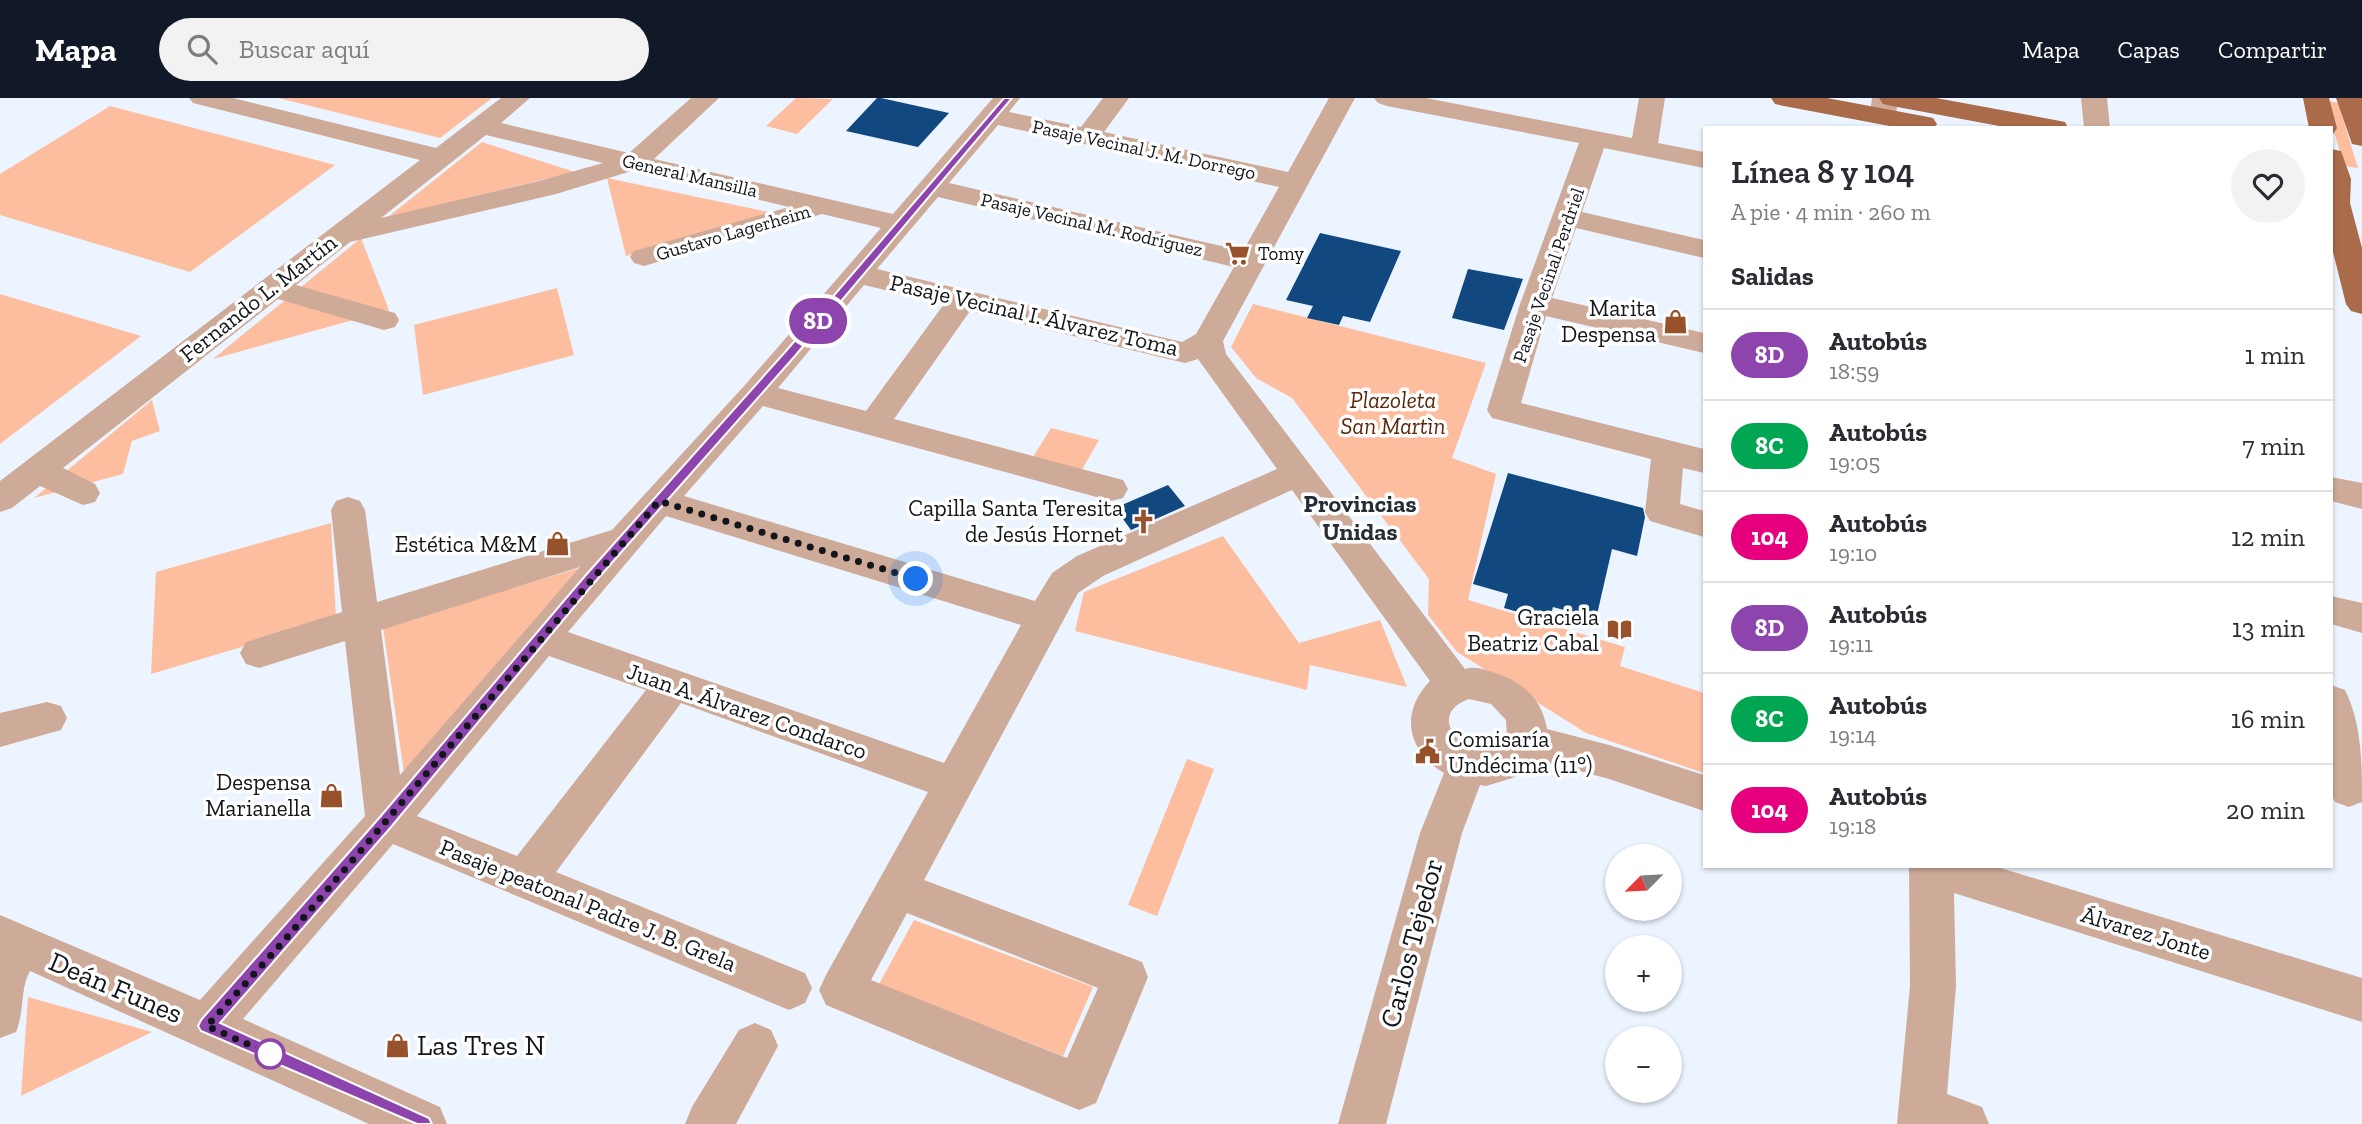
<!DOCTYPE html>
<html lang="es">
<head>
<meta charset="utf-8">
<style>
  body { margin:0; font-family:"Zilla Slab",serif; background:#f2f2f3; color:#2b2b33; height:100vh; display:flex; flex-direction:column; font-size:26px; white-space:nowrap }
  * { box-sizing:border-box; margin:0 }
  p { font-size:23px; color:#7c7c81 }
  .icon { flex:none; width:38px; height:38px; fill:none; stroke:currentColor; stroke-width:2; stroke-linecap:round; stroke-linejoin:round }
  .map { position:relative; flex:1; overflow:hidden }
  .side { position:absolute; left:1703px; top:28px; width:630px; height:742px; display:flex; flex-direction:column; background:#fff; border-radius:0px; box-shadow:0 2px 5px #0004 }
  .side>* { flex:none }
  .badge { padding:0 14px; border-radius:23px; font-size:24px; line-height:46px }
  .needle { width:46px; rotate:246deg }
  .fabs { position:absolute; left:1605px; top:746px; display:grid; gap:14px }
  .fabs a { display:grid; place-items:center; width:77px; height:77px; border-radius:50%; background:#fff; box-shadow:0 2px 5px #0004; font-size:35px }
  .you { position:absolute; width:35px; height:35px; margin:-18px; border:5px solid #fff; border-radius:50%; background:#1a73e8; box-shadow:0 0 0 10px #1a73e833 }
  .map>.badge { position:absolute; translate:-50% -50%; box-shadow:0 0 0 4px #fff }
  h2 { padding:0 28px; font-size:26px; line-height:63px }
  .round { display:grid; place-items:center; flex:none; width:74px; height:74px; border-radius:37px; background:#f2f2f3 }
  .overview { display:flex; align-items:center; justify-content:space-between; height:119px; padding:0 28px }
  h1 { font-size:33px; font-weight:600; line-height:52px }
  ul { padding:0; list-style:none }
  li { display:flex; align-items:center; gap:21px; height:91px; padding:0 28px; border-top:2px solid #e1e1e2 }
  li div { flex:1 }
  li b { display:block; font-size:26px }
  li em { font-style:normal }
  li .badge { min-width:77px; font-weight:700; text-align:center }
  header { display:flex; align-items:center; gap:42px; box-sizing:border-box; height:98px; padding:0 35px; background:#111827; color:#fff }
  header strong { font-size:33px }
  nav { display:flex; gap:38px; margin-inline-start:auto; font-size:24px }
  .search { width:490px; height:63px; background:#f2f2f3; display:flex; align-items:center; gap:18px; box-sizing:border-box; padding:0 24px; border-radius:38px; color:#7c7c81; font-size:26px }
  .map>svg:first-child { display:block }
</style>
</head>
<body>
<header>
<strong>Mapa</strong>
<div class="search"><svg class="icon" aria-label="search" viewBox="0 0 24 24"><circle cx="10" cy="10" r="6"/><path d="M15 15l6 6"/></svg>Buscar aquí</div>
<nav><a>Mapa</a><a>Capas</a><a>Compartir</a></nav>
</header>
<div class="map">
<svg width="2362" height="1026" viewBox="0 0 2362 1026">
  <rect width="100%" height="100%" fill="#ecf4ff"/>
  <path fill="#fdbe9f" d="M278,0H492L440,40Z
    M796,0L833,1L797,36L766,28Z
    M2325,2L2338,5L2358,70L2344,68Z
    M110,8L335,67L190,174L0,117V76Z
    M482,44L575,74L388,119Z
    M607,80L773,115L626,158Z
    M361,140L389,212L213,261Z
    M557,190L574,257L423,297L414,227Z
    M0,196L141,238L0,346Z
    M1253,206L1486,265L1452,360L1496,376L1468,502L1625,549L1620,568L1704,595V675L1586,635L1457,554L1428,517L1429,481L1292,300L1256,280L1231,249Z
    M152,302L160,333L132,343L123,376L34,400Z
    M1051,330L1099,342L1080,375L1031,362Z
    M331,425L336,521L151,576L156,474Z
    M1223,438L1299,545L1380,522L1407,589L1310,567L1307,592L1075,533L1084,494Z
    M599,464L405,682L383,529Z
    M1187,661L1214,671L1157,818L1128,807Z
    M914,822L1093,889L1063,958L879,886Z
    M28,899L152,934L21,998Z"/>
  <path fill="#124880" d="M877,0H881L949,15L918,49L846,33Z
    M1320,135L1401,153L1370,224L1343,218L1339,227L1307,220L1313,208L1286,202Z
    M1468,171L1523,181L1504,232L1452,220Z
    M1508,375L1643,410L1645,419L1637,458L1612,451L1596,521L1553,509L1549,523L1504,510L1508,496L1473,486Z
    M1168,387L1185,408L1131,432L1115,410Z"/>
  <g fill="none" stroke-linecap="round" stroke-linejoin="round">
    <path fill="#ceaa98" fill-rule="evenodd" d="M189,0H233L436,50L501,0H530L501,25L629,55L691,0H719L654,61L893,116L993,0H1020L1009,14L1081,29L1103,0H1129L1104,34L1288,74L1329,0H1355L1223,243L1226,256L1465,571C1474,568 1483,571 1492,574C1522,583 1542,600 1547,631L1609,647L1704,677V713L1609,681L1538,662L1522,677L1486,688L1480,687L1462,735L1386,1026H1338L1420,735L1444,675C1406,652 1400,614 1430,583L1292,392L1103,478L1078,495L924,782L1142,864L1148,879L1096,1005L1079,1012L826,907L819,892L826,877L928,694L681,605L556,774L805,875L812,890L805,905L789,912L393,746L243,921L440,1009L447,1026H369L30,873C20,890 25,912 16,934L0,940V817L200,902L365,718L345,543L259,570L246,566L240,555L246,544L342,514L331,412L336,403L348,399L360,403L365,412L377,504L612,432L745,287L881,130L822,116L644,168L634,165L630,159L634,153L789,109L635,72L556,96L350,144L296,187L395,215L399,222L395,229L384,232L278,201L63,370L95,386L100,395L95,404L83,407L40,388L12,410L0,414V383L420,62L193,5ZM998,27L1279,89L1243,153L949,85ZM486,37L603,65L539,83L381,120ZM938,99L1234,169L1196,236L1182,244L877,171ZM864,187L944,206L866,313L778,290ZM970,213L1185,265L1198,261L1277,371L1077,458L1052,475L1035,503L684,398L763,308L1111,403L1123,400L1128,391L1123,382L894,321ZM666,418L1021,527L944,665L568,534ZM580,469L400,677L381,532ZM549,558L646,592L517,758L417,718ZM1469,601L1491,606L1506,622L1507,641C1479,676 1417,619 1469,601ZM907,815L1098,890L1067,960L871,882Z
      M1374,0H1426L1632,40L1639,0H1665L1658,45L1704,54V70L1604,50L1582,114L1704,142V160L1576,130L1552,200L1704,235V255L1546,218L1521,305L1704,351V375L1683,370L1680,406L1704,413V439L1650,423L1645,414L1651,361L1492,320L1487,312L1520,206L1579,45L1387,8L1378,5Z
      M1872,0H1898L1896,18L1892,23L1883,26L1874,23L1870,18Z
      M2081,0H2107L2110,30H2084Z
      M2331,379L2362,385V411L2331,403Z
      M2331,498L2362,505V535L2331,526Z
      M2331,587L2345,592C2362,626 2362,666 2362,704L2349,709L2335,704L2331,696Z
      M47,604L61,608L67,620L61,632L0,649V615Z
      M1909,768H1994L2362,880V924L1954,795L1956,888L1947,996L1982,1009L1989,1026H1897L1910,888Z
      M755,925L771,932L778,948L736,1026H685L692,1009L739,932Z"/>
    <path fill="#aa6b4a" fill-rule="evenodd" d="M1771,0H1827L1923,18L1933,20L1937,26L1934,30H1900L1784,8L1775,6Z
      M1879,0H1936L2055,22L2065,24L2068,30H2010L1892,8L1883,6Z
      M2303,0H2329L2337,30L2333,36L2331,30H2309Z
      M2336,0H2362V48L2352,46Z
      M2331,51L2341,53L2351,81L2350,105L2362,150V216L2351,213L2346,206L2331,146Z"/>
  </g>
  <path fill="#8e44ad" stroke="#fff" stroke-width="2" d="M1004,0H1012L795,258L594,485L391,729L220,925L429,1020L432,1026H417L201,933L198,928L201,922L380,719L585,478L786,253Z"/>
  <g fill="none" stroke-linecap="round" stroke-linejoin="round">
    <path stroke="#121519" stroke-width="7" stroke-dasharray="0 12.6" d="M270,956L207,928L282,845L659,403L916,481"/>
  </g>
  <defs>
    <symbol id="supermarket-bare" viewBox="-9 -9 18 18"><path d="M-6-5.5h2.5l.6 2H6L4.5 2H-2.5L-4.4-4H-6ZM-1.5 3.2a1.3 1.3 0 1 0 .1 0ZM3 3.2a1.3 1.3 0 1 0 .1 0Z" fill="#98522b" stroke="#fff" stroke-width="2.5" paint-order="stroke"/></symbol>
    <symbol id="shop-bare" viewBox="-9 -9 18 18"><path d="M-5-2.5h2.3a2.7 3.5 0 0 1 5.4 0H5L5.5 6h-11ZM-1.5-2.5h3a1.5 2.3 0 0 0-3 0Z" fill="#98522b" stroke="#fff" stroke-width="2.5" paint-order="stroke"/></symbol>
    <symbol id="church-bare" viewBox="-9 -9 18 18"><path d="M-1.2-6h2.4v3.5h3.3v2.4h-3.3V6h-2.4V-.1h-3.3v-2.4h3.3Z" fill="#98522b" stroke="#fff" stroke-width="2.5" paint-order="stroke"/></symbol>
    <symbol id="library-bare" viewBox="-9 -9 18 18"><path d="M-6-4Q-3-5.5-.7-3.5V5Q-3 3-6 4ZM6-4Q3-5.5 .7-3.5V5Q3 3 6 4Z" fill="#98522b" stroke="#fff" stroke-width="2.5" paint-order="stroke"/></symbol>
    <symbol id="civic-bare" viewBox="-9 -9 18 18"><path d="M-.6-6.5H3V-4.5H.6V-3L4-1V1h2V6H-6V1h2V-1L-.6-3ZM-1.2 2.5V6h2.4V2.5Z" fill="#98522b" stroke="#fff" stroke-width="2.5" paint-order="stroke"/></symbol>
  </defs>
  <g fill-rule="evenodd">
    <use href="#supermarket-bare" x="1220" y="138" width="35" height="35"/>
    <use href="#shop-bare" x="1658" y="206" width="35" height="35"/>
    <use href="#church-bare" x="1126" y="406" width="35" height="35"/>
    <use href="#shop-bare" x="540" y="428" width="35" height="35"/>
    <use href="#library-bare" x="1602" y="514" width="35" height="35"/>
    <use href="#civic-bare" x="1410" y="636" width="35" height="35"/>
    <use href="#shop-bare" x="314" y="680" width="35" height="35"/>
    <use href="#shop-bare" x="380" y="930" width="35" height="35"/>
  </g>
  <circle fill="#fff" stroke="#8e44ad" stroke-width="3.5" cx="270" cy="956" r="14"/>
  <g text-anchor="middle" stroke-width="7" stroke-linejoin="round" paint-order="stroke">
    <g font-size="19" fill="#121519" stroke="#fff">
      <text transform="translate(1144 51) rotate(12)" y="7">Pasaje Vecinal J. M. Dorrego</text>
      <text transform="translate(690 77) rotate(13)" y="7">General Mansilla</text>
      <text transform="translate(1092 126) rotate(13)" y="7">Pasaje Vecinal M. Rodríguez</text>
      <text transform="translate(733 134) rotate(-16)" y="7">Gustavo Lagerheim</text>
      <text transform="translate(1548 177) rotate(-71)" y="7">Pasaje Vecinal Perdriel</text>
    </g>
    <g font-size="19" fill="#121519" stroke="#fff" text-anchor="start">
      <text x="1258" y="162">Tomy</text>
    </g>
    <g font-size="23" fill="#121519" stroke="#fff">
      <text transform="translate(258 200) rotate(-38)" y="8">Fernando L. Martín</text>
      <text transform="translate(1034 217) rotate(13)" y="8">Pasaje Vecinal I. Álvarez Toma</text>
      <text transform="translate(747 613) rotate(19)" y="8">Juan A. Álvarez Condarco</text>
      <text transform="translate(588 807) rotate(22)" y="8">Pasaje peatonal Padre J. B. Grela</text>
      <text transform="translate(2146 835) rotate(17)" y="8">Álvarez Jonte</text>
    </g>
    <g font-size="23" fill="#121519" stroke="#fff" text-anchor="end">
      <text x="1656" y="218">Marita<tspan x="1656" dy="26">Despensa</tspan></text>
      <text x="1123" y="418">Capilla Santa Teresita<tspan x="1123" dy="26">de Jesús Hornet</tspan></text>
      <text x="537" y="454">Estética M&amp;M</text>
      <text x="1599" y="527">Graciela<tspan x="1599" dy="26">Beatriz Cabal</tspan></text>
      <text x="1448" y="649" text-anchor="start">Comisaría<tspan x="1448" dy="26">Undécima (11°)</tspan></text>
      <text x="311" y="692">Despensa<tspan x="311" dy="26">Marianella</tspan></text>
    </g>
    <g font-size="23" font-style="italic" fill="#5b290a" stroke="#fff">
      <text x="1393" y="310">Plazoleta<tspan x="1393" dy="26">San Martìn</tspan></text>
    </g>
    <g font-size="24" font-weight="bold" fill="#242c35" stroke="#fff">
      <text x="1360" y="414">Provincias<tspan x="1360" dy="28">Unidas</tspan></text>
    </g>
    <g font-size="28" fill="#121519" stroke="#fff">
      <text transform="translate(1411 845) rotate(-75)" y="10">Carlos Tejedor</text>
      <text transform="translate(116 889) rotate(23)" y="10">Deán Funes</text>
    </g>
    <g font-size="28" fill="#121519" stroke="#fff" text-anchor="start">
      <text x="417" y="957">Las Tres N</text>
    </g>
  </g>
</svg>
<div class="fabs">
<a><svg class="needle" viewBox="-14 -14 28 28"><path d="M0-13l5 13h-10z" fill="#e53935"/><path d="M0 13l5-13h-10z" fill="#7c7c81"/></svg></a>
<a>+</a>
<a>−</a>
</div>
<div class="you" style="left:916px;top:481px"></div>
<b class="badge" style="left:818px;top:223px;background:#8e44ad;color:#fff">8D</b>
<section class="side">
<div class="overview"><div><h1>Línea 8 y 104</h1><p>A pie · 4 min · 260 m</p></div><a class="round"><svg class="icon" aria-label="heart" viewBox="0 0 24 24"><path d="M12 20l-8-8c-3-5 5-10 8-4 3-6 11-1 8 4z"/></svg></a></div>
<h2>Salidas</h2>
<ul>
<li><span class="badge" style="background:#8e44ad;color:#fff">8D</span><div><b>Autobús</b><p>18:59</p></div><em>1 min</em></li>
<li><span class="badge" style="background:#00a651;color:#fff">8C</span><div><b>Autobús</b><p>19:05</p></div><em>7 min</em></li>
<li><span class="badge" style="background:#e6007e;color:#fff">104</span><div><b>Autobús</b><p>19:10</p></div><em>12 min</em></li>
<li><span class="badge" style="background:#8e44ad;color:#fff">8D</span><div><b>Autobús</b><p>19:11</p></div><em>13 min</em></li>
<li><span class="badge" style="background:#00a651;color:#fff">8C</span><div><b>Autobús</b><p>19:14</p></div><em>16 min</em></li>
<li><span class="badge" style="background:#e6007e;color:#fff">104</span><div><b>Autobús</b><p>19:18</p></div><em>20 min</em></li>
</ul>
</section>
</div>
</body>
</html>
